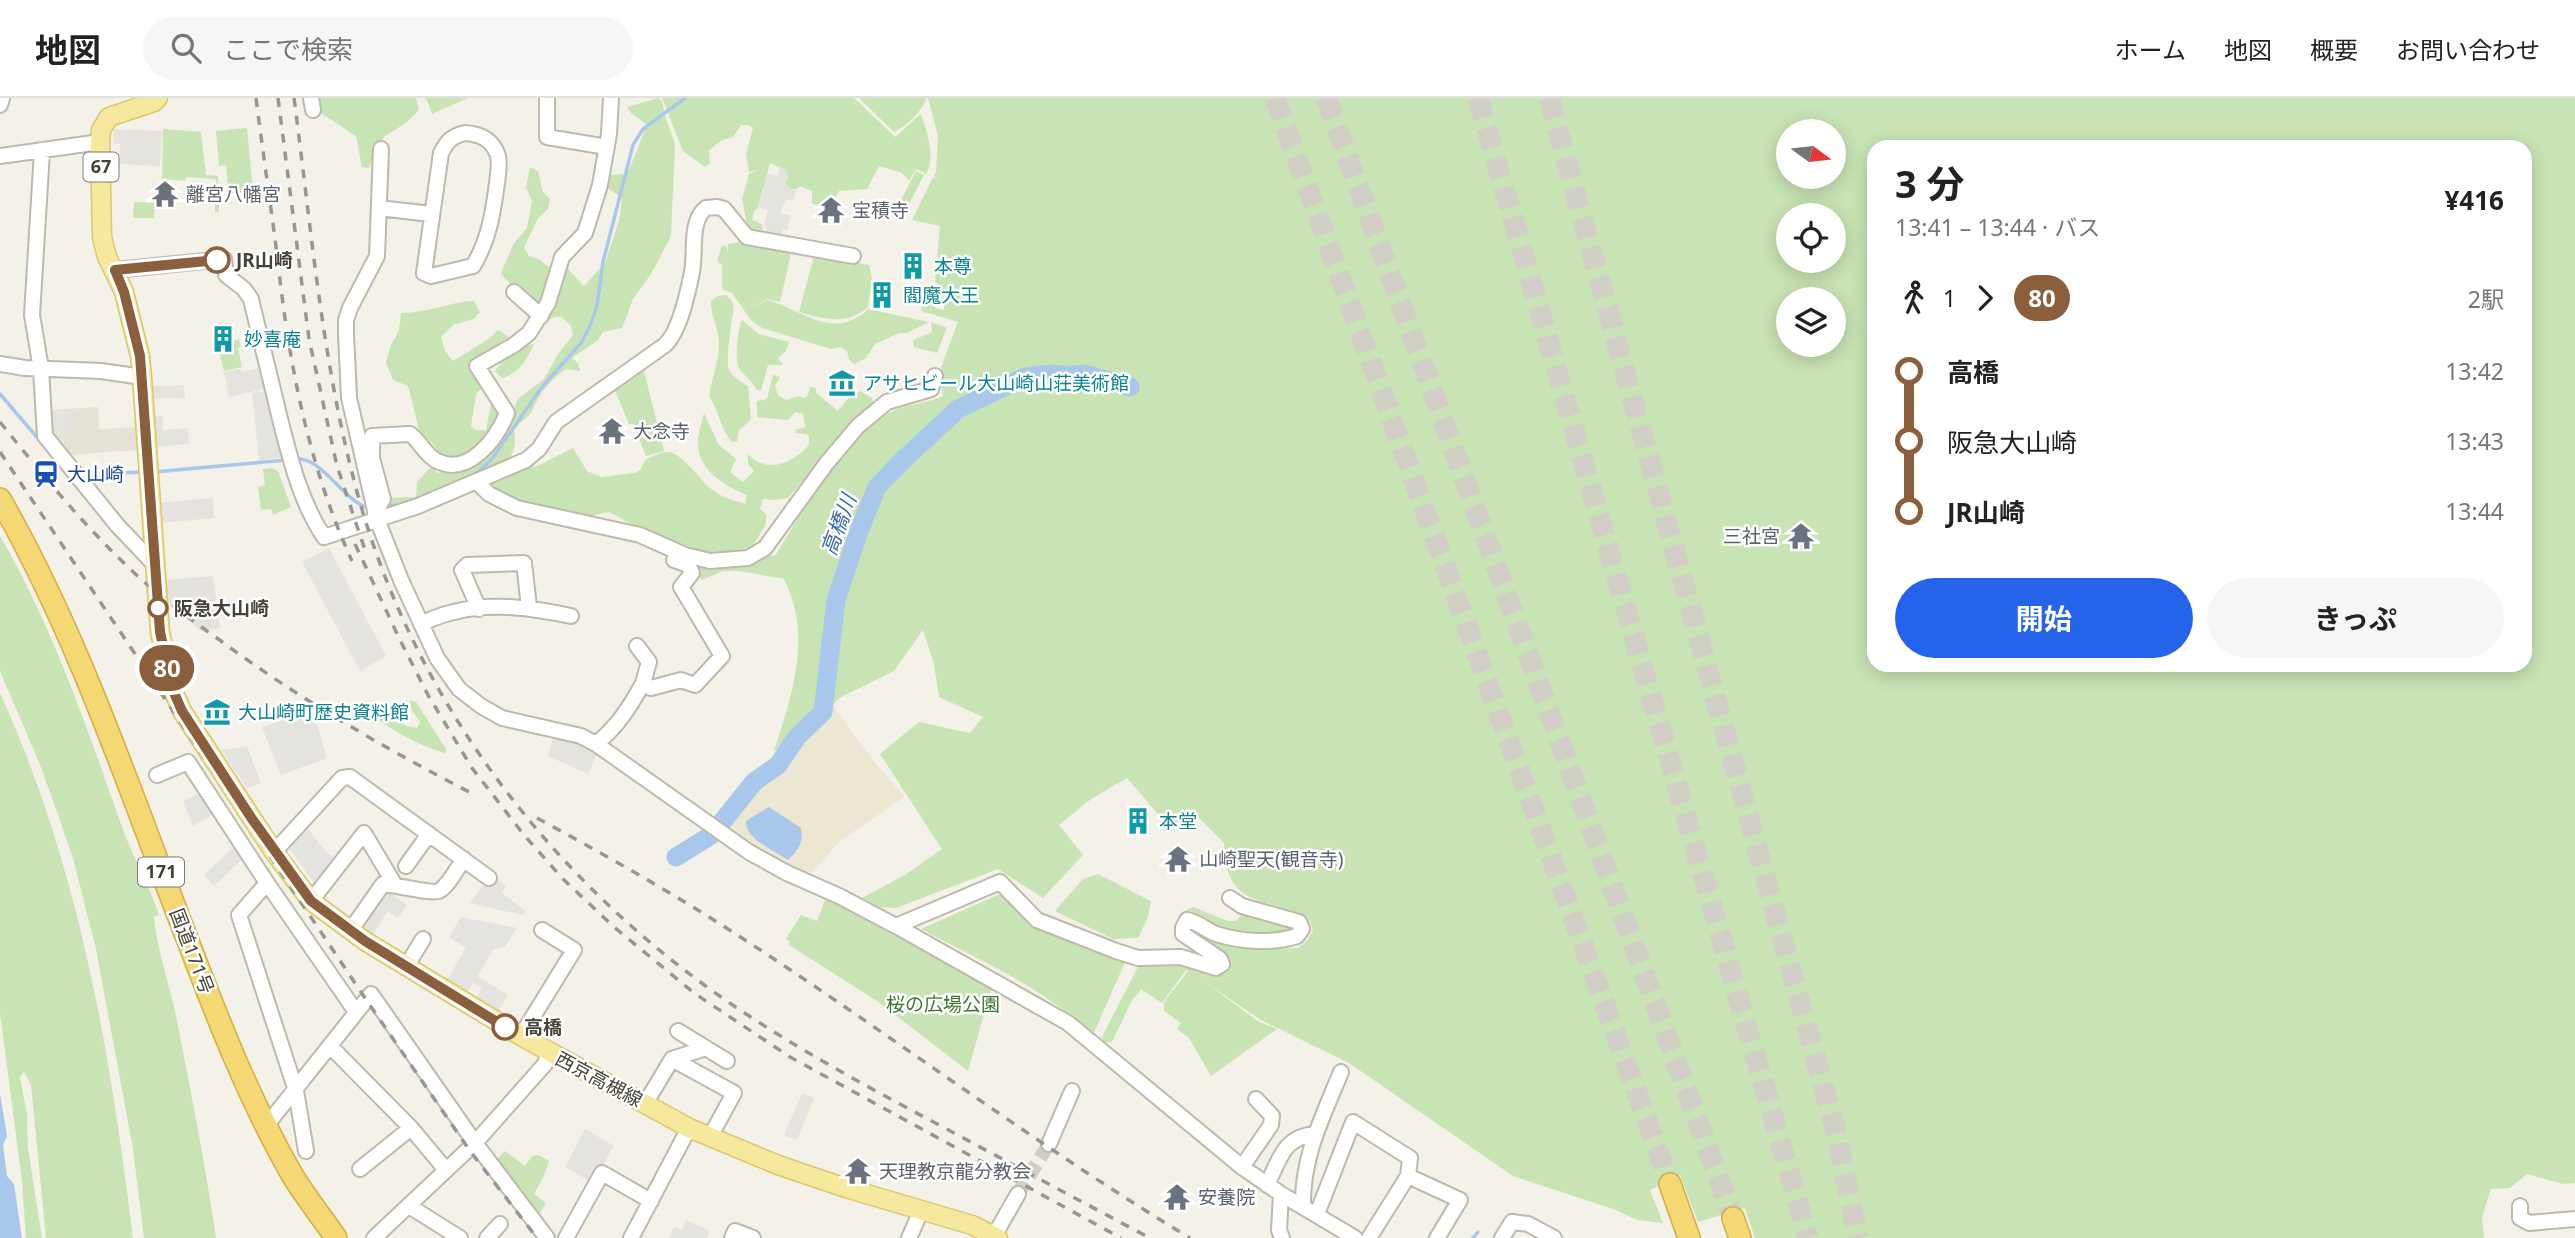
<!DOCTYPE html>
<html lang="ja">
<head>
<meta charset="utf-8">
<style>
  body { margin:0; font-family:"Noto Sans","Noto Sans JP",sans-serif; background:#f6f6f6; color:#222; height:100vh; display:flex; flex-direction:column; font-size:26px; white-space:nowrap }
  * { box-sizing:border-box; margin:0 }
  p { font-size:23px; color:#767676 }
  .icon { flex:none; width:38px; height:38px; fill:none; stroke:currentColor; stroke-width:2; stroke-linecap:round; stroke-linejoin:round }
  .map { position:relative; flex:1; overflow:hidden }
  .panel { position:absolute; left:1867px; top:42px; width:665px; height:532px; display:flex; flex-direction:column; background:#fff; border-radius:21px; box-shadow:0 4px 18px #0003 }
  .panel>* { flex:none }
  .badge { padding:0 14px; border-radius:23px; font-size:24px; line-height:46px }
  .needle { width:46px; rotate:105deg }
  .tools { position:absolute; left:1776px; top:21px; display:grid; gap:14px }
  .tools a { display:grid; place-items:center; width:70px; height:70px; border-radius:50%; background:#fff; box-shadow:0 4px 18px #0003; font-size:35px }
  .map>.badge { position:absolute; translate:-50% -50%; box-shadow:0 0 0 4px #fff }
  .legs { display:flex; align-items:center; gap:10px; height:77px; padding:0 28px; font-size:23px }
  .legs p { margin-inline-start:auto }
  .summary { display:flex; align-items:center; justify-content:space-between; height:119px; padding:0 28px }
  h1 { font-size:38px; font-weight:700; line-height:52px }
  .action { display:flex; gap:14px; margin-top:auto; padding:14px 28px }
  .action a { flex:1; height:80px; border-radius:42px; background:#2563eb; color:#fff; font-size:28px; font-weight:700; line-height:80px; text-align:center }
  .action a+a { background:#f6f6f6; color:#222 }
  ul { padding:0 28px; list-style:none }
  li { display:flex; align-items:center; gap:24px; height:70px; font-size:26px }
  li i { display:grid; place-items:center; width:10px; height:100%; margin:0 9px; background:currentColor }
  li i::after { content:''; width:18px; height:18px; margin:-9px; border:5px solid; border-radius:50%; background:#fff }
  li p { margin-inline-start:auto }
  li:first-child i { background:linear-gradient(#0000 50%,currentColor 0) }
  li:last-child i { background:linear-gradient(currentColor 50%,#0000 0) }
  header { display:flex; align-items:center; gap:42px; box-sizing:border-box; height:98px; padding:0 35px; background:#fff; border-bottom:2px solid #e0e0e0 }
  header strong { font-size:33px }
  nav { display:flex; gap:38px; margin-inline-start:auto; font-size:24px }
  .search { width:490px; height:63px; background:#f6f6f6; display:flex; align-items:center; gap:18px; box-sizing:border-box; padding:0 24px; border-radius:38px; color:#767676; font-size:26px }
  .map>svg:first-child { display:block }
</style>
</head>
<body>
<header>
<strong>地図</strong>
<div class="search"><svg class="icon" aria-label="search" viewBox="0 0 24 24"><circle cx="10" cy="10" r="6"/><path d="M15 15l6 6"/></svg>ここで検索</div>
<nav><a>ホーム</a><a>地図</a><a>概要</a><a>お問い合わせ</a></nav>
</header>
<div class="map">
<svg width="2575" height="1140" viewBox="0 0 2575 1140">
  <rect width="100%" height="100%" fill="#f3f1e8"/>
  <path fill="#e6e3d6" d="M98,309L99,331L139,329V352L66,357L48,336L47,312Z"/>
  <path fill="#e5e2dd" d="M213,478L220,530L201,533L169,506L166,482Z"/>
  <path fill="#ebe7d3" d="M833,608L873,662L904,699L840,743L809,778L785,769L721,731L756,687L778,667L797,640Z"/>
  <path fill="#c8e4b4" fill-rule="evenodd" d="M318,0H416L419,12L406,25L385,38L377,50L369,70L362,69L356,38L316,12Z
    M426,0H468L432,16Z
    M658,0L662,3L665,18L675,46L671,138L651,176L633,201L622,230L603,234L598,242L572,260L578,265L580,273L566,271C551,281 540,294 533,311C530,319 519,324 514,332C516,344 515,357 505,365L389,414L391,400L416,399L417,384L432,368L437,375L470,369L487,359L509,323L518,301L544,281L557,258L573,237L571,228L562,219H554L545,225L560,180L567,170L584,188L605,165L619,123L622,100L606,89L610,77L624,76L629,72L647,27L631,15L627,9Z
    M662,0H854L895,39L921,16C927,33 936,59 926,76L916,71L909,83L902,75L879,68L867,91L839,93L830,109L824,111L812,105V93L800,88L797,91H790L785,85L788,79L786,72L770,65L758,110L754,113L752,122L762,126L763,135L748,132L742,101L749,76L756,72L749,74L746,56L753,30L748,27H741L733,39L722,42L709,52L710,65L705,69L683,53Z
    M859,0H925L926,2C918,17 909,26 894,34Z
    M928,0H2575V1085L2563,1086L2527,1076L2510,1090L2491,1091L2482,1119L2484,1140H1755L1745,1110L1698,1124L1680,1077L1650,1092L1663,1125L1637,1122L1613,1111L1513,1078L1349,965L1261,922L1205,884L1259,924L1277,931L1211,978L1189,940L1177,931L1181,925L1164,913V904L1188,873L1186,872L1162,905L1141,891L1131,904L1112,944L1104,945L1102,939L1140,865L1181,863L1213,875L1230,871L1226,858L1186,831L1189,826L1217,841L1248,851L1298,850L1306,844L1313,833L1310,824L1304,817C1258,799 1225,807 1224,745L1194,715L1171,731L1127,680L1091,701L1059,727L1083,757L1043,800L998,771L896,810L880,809L862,800L905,777L942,751L880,656L919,624L970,635L983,619L939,599L934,566L923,532L894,573L841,599L797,637L786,650L774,653C792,596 813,538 784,481L740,473H723L702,482L698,478V470L756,466L764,459L776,457C799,417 850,334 891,314C906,306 926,306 943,298L939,275L958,224L921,213L923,202L936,204L935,210L944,212L945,198L932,199L927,196L926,193L940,192V188L935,184L940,128L912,122L933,79L940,83L934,78L936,74L938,38ZM1788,33H1834V79H1788ZM1874,49H2525V567H1874ZM1788,117H1834V163H1788ZM1788,201H1834V247H1788Z
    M247,30L253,94L229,96L226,67L219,68L216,33Z
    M163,31L201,34L206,77L218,78L219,114H215L216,81L186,79L185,83L162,81Z
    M530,69L538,73L543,94L550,101L548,111L538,120L524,150L529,158L540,162L549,169L541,206L536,208C528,200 504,182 501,175L514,145L527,130L532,103L526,89Z
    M916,73L924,77L905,114L897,110Z
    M134,104L155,105L154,120H133Z
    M744,143L792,151L780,204L768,201L751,211L768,202C803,212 834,244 868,211L929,224L907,235H899L875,246L866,260L854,266L849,261L847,253L841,249L831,251L762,230L751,222L732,195L722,191V167L717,163L722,147L727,149L728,157V146Z
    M814,158L869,167L872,181L868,209C845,228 826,221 799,214Z
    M726,197C739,208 732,215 731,228C730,238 725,267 730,274C734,280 742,284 748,288L751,322L739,332L737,344H732C720,331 719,312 709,298C712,280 720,261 719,242C718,228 710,217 711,203L718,198Z
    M474,203L480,214L474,221L453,227L441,239L445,253L453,263L490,240L498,232L509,239L472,265L470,272L483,289L476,296L471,328L475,332H486L492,301L502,314L488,335L489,338C471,356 467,359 442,358L432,345L420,335L408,288L393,282L386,265L390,249L399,232L401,215C427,215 449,204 474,203Z
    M742,222L759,236L789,244L785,254L778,260L783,267H768L761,293L756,291C752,281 742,277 738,268C735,261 738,229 742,222Z
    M931,224L947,230L937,255L914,249L913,242L932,234Z
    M239,241L241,249L238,250L242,269L224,273L219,253L227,251L228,255L234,254L232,243Z
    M534,246C527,262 519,275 502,280L495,273C503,260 519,248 534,246Z
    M643,269L664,353L646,358L633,326H629L614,290Z
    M773,277L780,279L775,288L778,297L786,302L798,298L805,300L808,297L810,289L816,290V295L838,313L850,298L860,293L872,300L874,305L854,323L788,400L776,402L763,401L760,411L767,417L765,428L752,449L714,457L643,432L609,414L590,418L559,410L516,405L496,393L489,384L526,367L535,369L573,350L587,373L601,379L635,375L640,372L646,361C652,359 661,354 667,354C683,354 701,385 714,393C723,400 734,402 745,406L747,397C726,389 700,373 698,348C697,337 702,325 704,315L718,346L736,361L730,374L743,384L754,373L748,366V356C767,377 793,365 809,347V337L796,335L795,332L805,329L803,316L795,314L788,322L757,319V303L767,301Z
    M271,370L278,373L291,409L273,417L271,411L261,412L258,389L265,387L263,371Z
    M0,438C53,529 87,630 122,729C133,759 149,787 159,817L154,819C157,851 168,882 175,913C190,989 205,1064 216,1140H144L133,1051L96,851L73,760L41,669L0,573Z
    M0,595C79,768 110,952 133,1140H46L31,987L24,974L20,979L27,1017L28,1050L42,1140H26L22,1083L0,915Z
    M410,602L416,604L446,651V655C429,652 385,630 374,617L380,613L406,628L417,630L420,624L411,611Z
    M1098,776L1151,803L1148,819L1138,840L1113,841L1055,813L1083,781Z
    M1000,796L1040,832L1086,851L1126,862L1093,937C1045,890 979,862 921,831Z
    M826,799L856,812L992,888L968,973L877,903L789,847L790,844L786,841L801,817L817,823Z
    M1193,809L1228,823H1236L1243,815L1292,828L1289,836C1249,838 1218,839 1186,812Z
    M505,1053L525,1068L532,1058L538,1057L549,1063L544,1078L534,1096L546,1105L536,1122L492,1066Z"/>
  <path fill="#e4e3df" d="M114,31L162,33L160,68L119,66L120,46H113Z
    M780,69L786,72L788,79L785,86L789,91L796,93L793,103L787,101L782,108L781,115L791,118L787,132L783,131L780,139L768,136L764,125L768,112L759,110L767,75L777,78Z
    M259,270L264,291L229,299L224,274L241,271L242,274Z
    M184,287L185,300L153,301V288Z
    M266,293L282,359L259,363L252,295Z
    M68,313L69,334L50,336L49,314Z
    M153,318H162L163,332L188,330L189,346L156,349Z
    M213,400L214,420L160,425L158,405Z
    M329,450L386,558L360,573L302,464Z
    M302,614L317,627L327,660L281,677L262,629Z
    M554,636L575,641L598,654L588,676L548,658Z
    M247,648L261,685L247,690L221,652Z
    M203,694L215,715L193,728L183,703Z
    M305,726L317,743L335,762L316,787L286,747Z
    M238,745L246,757L214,788L204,777Z
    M491,777L506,788L502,795L526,813L522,817L470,805Z
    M385,792L407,807L398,820L388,813L373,836L361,828Z
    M461,819L517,830L505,849L494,851L477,878L508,897L498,914L476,901L482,890L473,885L467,894L447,882L466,850L449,839Z
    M802,995L814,1000L797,1042L784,1037Z
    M585,1031L614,1048L593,1085L565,1069Z
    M686,1122L710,1133L707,1140H669L674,1129L682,1132Z"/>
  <path fill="#a9c7eb" d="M769,709L801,730C804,745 798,752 788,762C775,753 745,741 746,723Z
    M0,996L7,1038L3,1047L7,1078L14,1086L22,1140H0Z"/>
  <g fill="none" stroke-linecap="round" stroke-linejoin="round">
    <path stroke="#a9c7eb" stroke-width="3.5" d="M0,296L53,358
      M294,361C322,357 342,403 369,410
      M154,374L286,362
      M81,377L143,374
      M475,377L491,362L542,289L581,245L590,228L597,208L603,164L633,47L643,31L685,0
      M384,409L404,406
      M1473,1140L1478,1134"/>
    <path stroke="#a9c7eb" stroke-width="19" d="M718,729L754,684L778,667L797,639L823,614L836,502L859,433L877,389L901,364L958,311L1025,279L1051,276L1068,278L1084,276L1130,289
      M676,759L710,738"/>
    <path stroke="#d0cec5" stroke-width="14" stroke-dasharray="14 7" stroke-linecap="butt" d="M1018,1096L1049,1046"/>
    <path stroke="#d0cec5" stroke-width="21" stroke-dasharray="21 10" stroke-linecap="butt" d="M1275,0L1670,1086
      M1326,0L1733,1120
      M1478,0L1808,1140
      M1549,0L1836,1034L1858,1140"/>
    <defs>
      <path id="minor" d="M311,0L313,12
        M547,0V39L607,49
        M0,7L2,0
        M465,35C481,36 493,42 498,58C500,66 498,77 497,85C493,115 489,142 473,168L431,178L424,175L441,55C447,43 452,38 465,35Z
        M381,51L377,158L350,210L346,222V236L349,300L377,421L401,482L437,560L459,591L481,608L502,620L581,638L596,646L749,754L787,775L839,798L896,828L1068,925L1242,1069L1281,1096L1355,1140
        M42,53L32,217L41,271L45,338L117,427L154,466
        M0,58L100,44
        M379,110L431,116
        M115,172L224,161L226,177L244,191L251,201C260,240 270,278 279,317C290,360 300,403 324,439L418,408L526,362L539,351L556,324L665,247C680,233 688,194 692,174C696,155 689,123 706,110L717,109L724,111L747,139L853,158
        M514,194L541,218
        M0,266L25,270L101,273L142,279
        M477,384L489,396L517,410L640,437L685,457L710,463L748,460L765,450L826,366L858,328L887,304L931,291L935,278
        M375,415L383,401L372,360V338L410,336C420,343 425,357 437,363C469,379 497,340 507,315L477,268L514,247L529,235L548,205L562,159L585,135L600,87L609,36L611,0
        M479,511L462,472L467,467L524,465L529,509
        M422,525C432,521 443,516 454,514C492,504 533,510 571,518
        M637,548L649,564L643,585
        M596,646C617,629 630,609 643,585L651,590L681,582L695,587L722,558L681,489L692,475L688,467L674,462
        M157,677L188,664L267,785L356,914
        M274,754L342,680L350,679L489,780
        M406,768L429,736
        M267,785L239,817L296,993L306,1053
        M311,803L364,735L395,787
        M896,828L1000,784L1037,822L1116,853L1138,860L1181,859L1216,870L1222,866L1220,861L1183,836V830L1187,822C1198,824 1206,832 1216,836C1242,844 1272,846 1297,838L1302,831L1299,824L1242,808L1230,800
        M350,833L383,786C395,787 433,796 439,793C449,787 457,770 464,761
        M406,869L423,841
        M678,933L727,963
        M521,938L574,852L542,832
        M330,948L411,1030L446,1072
        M672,961L734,995L710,1039
        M645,1006L672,961L706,950
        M266,1028L371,896L475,1045L547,1140
        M1049,1046L1072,993
        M1242,1069L1271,1027L1272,1018L1256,1001
        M360,1071L411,1030
        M1408,1078L1460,1102L1437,1140
        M1267,1087C1280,1061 1283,1039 1315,1036
        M1281,1096L1279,1132L1282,1140
        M1303,1107C1302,1059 1323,1018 1341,974
        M409,1108L460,1140
        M2520,1108V1120L2529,1125L2575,1121
        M1317,1116L1353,1024L1410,1060L1408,1078L1369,1140
        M994,1138L1018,1096
        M374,1140L475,1045L545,966L549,954
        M487,1140L500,1126
        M566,1140L602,1075L651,1103
        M631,1140L689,1030
        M732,1140L735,1133L753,1140
        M909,1140L921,1113
        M1502,1140L1512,1124L1528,1126L1554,1140"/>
      <path id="major" d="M158,0L154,4L109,19L101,32L100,44L102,139L107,159L124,194L140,258L142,279L160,534L172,590L182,613L274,754L311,803L365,843L521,938L689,1030L778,1067L846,1090L972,1127L998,1140"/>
      <path id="highway" d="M0,401C80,541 130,694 188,843C218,922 249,1001 291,1075C304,1097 321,1118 336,1140
        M1670,1086L1689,1140
        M1733,1120L1740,1140"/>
    </defs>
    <use href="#minor" stroke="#bdb9ab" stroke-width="18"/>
    <use href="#major" stroke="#dac86e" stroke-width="21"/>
    <use href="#highway" stroke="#d1af43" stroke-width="24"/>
    <use href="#minor" stroke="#fff" stroke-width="14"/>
    <use href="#major" stroke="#f6e89d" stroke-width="18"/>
    <use href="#highway" stroke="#f3d873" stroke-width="21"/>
    <path stroke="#969696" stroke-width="3.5" stroke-dasharray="9 9" stroke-linecap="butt" d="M256,0C263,55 271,109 278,164C289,267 309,369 352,463
      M278,0L309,241L337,368L366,455
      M294,0C312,136 323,276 361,408C417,601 543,769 703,886C782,944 868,989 954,1035C1019,1070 1084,1105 1150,1140
      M0,324C44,379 90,435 142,482C167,504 194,524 221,543C301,602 386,651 475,697
      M0,354L365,900L470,1053L537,1140
      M355,446L400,542L428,597L472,670L524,737L563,781L614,829L694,895L790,959L1121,1140
      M537,720C607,758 676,797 742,840C893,938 1036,1047 1190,1140"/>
  </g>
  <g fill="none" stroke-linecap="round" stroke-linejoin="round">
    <defs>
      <path id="line-1" d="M217,162L115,172L124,194L140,258L160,534L172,590L182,613L252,721L311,803L365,843L505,929"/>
    </defs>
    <use href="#line-1" stroke="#fff" stroke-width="16"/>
    <use href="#line-1" stroke="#8b5e3c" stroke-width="10"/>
  </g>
  <defs>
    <symbol id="temple-bare" viewBox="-9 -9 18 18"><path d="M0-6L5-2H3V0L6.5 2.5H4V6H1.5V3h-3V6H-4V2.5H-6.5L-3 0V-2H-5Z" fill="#6b7280" stroke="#fff" stroke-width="2.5" paint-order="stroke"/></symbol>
    <symbol id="building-bare" viewBox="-9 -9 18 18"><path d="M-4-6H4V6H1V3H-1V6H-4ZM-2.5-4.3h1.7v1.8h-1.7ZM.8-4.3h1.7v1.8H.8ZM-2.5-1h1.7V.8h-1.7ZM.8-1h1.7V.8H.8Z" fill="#0f9aa8" stroke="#fff" stroke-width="2.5" paint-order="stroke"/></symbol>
    <symbol id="museum-bare" viewBox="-9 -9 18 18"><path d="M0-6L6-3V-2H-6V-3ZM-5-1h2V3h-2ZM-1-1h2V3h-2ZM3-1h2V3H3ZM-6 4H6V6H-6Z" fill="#0f9aa8" stroke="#fff" stroke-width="2.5" paint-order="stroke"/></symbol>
    <symbol id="station-bare" viewBox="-9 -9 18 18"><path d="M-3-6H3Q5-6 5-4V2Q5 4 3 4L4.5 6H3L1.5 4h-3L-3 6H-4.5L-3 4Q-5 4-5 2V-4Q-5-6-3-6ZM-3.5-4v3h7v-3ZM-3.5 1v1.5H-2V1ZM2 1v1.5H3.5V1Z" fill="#1a4fb4" stroke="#fff" stroke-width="2.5" paint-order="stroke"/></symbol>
  </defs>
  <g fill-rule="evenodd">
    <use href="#temple-bare" x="146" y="77" width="38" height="38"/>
    <use href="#temple-bare" x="812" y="93" width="38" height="38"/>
    <use href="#building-bare" x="894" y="149" width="38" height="38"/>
    <use href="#building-bare" x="863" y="178" width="38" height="38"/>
    <use href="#building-bare" x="204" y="222" width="38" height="38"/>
    <use href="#museum-bare" x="823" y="266" width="38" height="38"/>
    <use href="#temple-bare" x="593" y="314" width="38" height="38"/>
    <use href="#station-bare" x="27" y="357" width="38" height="38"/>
    <use href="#temple-bare" x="1782" y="419" width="38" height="38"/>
    <use href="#museum-bare" x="198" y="595" width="38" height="38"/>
    <use href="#building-bare" x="1119" y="704" width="38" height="38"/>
    <use href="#temple-bare" x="1159" y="742" width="38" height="38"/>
    <use href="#temple-bare" x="839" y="1054" width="38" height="38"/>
    <use href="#temple-bare" x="1158" y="1080" width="38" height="38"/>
  </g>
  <g fill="#fff" stroke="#8b5e3c" stroke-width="3.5">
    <circle cx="217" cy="162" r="12"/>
    <circle cx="158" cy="510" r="9"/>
    <circle cx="505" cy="929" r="12"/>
  </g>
  <g text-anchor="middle" stroke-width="5" stroke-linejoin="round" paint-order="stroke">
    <g fill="#fff" stroke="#7d7b73" stroke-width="2">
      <rect x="83.5" y="54.5" width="35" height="29" rx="5"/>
      <rect x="138" y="759.5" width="46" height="29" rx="5"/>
    </g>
    <g font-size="18" font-weight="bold" fill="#454237">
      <text x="101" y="75">67</text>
      <text x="161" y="780">171</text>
    </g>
    <g font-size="19" fill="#5b616d" stroke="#fff" text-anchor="start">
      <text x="186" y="103">離宮八幡宮</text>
      <text x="852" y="119">宝積寺</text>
      <text x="633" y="340">大念寺</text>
      <text x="1780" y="445" text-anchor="end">三社宮</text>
      <text x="1199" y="768">山崎聖天(観音寺)</text>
      <text x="879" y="1080">天理教京龍分教会</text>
      <text x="1198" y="1106">安養院</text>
    </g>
    <g font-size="19" font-weight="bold" fill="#454237" stroke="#fff" text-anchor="start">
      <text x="236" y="169">JR山崎</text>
      <text x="174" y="517">阪急大山崎</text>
      <text x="524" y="936">高橋</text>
    </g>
    <g font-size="19" fill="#0d838f" stroke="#fff" text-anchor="start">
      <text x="934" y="175">本尊</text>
      <text x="903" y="204">閻魔大王</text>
      <text x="244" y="248">妙喜庵</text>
      <text x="863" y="292">アサヒビール大山崎山荘美術館</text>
      <text x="238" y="621">大山崎町歴史資料館</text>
      <text x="1159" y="730">本堂</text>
    </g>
    <g font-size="19" fill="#164399" stroke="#fff" text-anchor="start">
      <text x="67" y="383">大山崎</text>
    </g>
    <g font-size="19" fill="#454237" stroke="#fff">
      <text transform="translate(192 853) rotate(69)" y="7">国道171号</text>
      <text transform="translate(599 981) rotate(28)" y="7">西京高槻線</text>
    </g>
    <g font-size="19" fill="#40732f" stroke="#fff">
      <text x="943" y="913">桜の広場公園</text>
    </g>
    <g font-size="21" font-style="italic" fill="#386ba9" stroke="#fff">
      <text transform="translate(839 427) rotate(-70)" y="7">高橋川</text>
    </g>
  </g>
</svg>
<div class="tools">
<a><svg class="needle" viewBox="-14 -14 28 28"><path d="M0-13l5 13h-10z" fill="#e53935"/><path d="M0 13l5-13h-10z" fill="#767676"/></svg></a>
<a><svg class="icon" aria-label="locate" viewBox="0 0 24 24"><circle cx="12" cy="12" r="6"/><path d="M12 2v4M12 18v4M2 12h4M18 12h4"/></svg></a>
<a><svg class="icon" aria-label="layers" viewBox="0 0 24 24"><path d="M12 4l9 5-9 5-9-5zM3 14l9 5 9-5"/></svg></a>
</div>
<b class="badge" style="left:167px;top:570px;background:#8b5e3c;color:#fff">80</b>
<section class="panel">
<div class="summary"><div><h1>3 分</h1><p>13:41 – 13:44 · バス</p></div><b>¥416</b></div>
<div class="legs"><svg class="icon" aria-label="walk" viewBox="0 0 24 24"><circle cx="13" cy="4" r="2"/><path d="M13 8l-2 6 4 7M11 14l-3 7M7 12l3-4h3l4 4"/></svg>1<svg class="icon" aria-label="forward" viewBox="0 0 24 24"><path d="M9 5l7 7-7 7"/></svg><b class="badge" style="background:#8b5e3c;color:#fff">80</b><p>2駅</p></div>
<ul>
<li><i style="color:#8b5e3c"></i><b>高橋</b><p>13:42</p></li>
<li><i style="color:#8b5e3c"></i><span>阪急大山崎</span><p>13:43</p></li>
<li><i style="color:#8b5e3c"></i><b>JR山崎</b><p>13:44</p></li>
</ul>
<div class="action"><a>開始</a><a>きっぷ</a></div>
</section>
</div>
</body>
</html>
